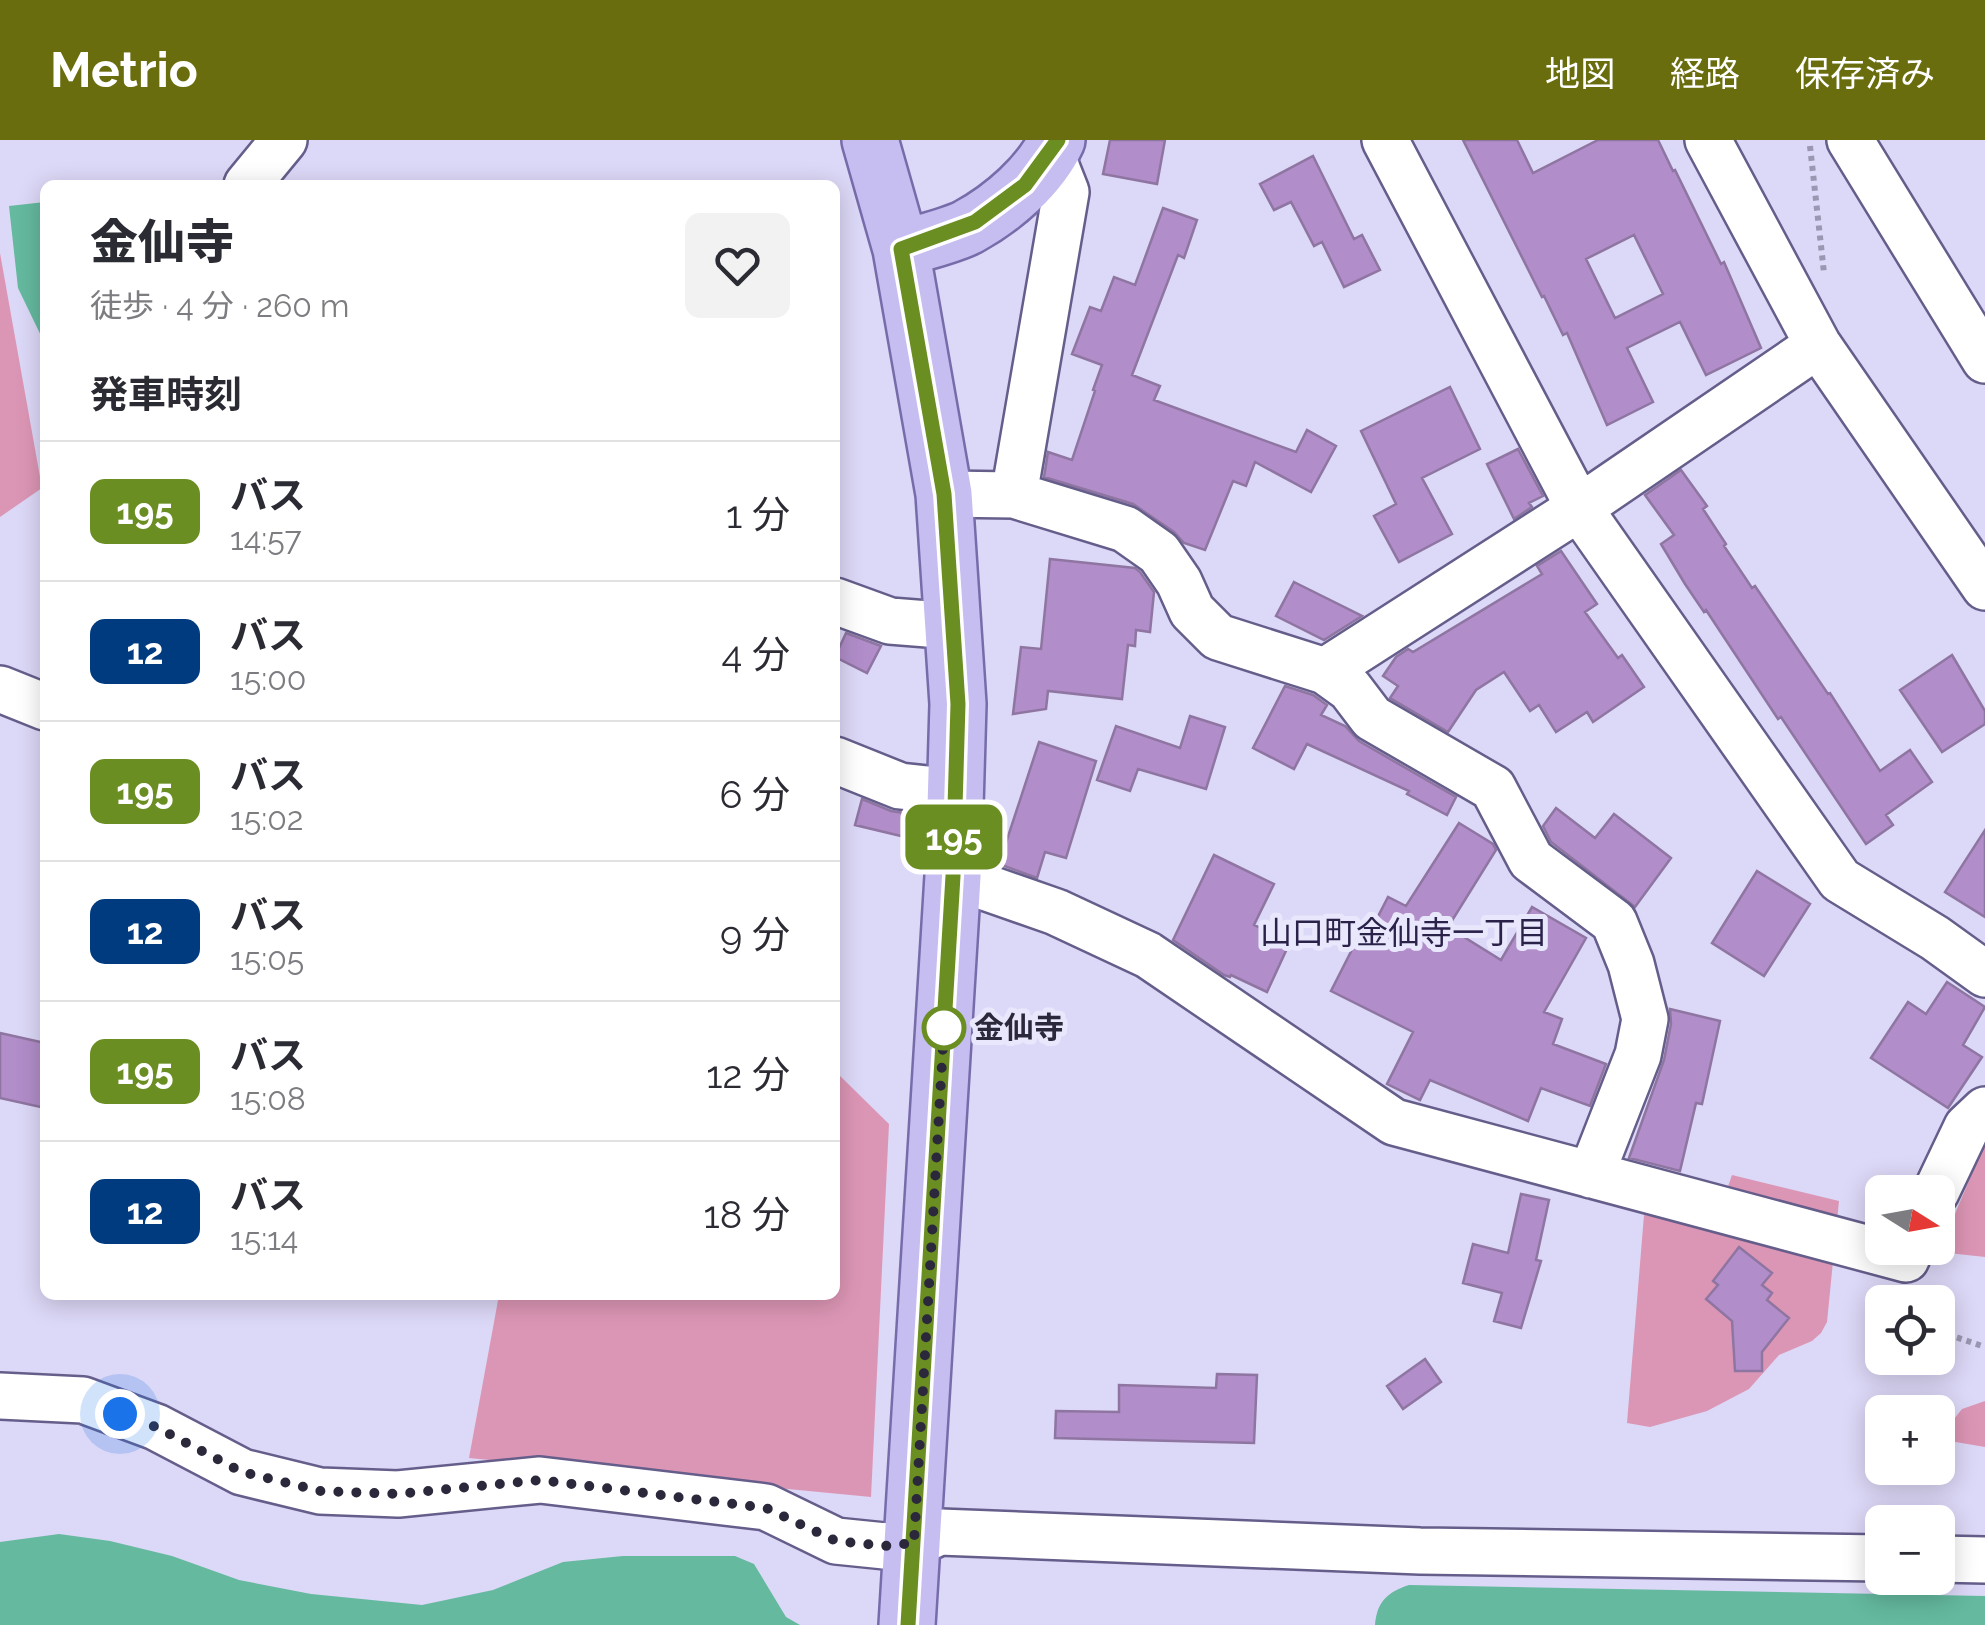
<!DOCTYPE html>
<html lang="ja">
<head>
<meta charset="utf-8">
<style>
  body { margin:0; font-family:Raleway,"Noto Sans JP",sans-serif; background:#f2f2f3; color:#2b2b33; height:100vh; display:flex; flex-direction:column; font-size:38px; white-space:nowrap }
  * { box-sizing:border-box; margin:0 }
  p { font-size:32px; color:#7c7c81 }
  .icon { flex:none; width:55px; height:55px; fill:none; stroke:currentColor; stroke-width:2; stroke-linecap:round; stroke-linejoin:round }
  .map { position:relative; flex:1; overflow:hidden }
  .sheet { position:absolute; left:40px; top:40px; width:800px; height:1120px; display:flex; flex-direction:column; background:#fff; border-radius:15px; box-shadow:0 5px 25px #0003 }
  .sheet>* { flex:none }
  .badge { padding:0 20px; border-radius:15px; font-size:35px; line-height:65px }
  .needle { width:65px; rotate:101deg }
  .controls { position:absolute; left:1865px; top:1035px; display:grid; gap:20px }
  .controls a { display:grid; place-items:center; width:90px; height:90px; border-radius:15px; background:#fff; box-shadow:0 5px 25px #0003; font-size:50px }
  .you { position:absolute; width:50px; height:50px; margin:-25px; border:8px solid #fff; border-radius:50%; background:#1a73e8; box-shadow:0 0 0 15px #1a73e833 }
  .map>.badge { position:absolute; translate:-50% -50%; box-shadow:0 0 0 5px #fff }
  h2 { padding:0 50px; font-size:38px; line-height:90px }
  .round { display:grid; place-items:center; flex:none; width:105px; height:105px; border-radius:15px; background:#f2f2f3 }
  .overview { display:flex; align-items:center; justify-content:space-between; height:170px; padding:0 50px }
  h1 { font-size:48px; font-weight:800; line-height:75px }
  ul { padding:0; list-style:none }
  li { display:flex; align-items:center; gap:30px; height:140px; padding:0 50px; border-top:2px solid #e1e1e2 }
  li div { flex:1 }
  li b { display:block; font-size:38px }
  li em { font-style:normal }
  li .badge { min-width:110px; font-weight:700; text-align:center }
  header { display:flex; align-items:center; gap:60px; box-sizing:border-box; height:140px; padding:0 50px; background:#6a6d0e; color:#fff }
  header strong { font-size:48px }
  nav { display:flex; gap:55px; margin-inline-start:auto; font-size:35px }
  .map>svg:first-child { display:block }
</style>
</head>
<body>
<header>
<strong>Metrio</strong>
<nav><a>地図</a><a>経路</a><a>保存済み</a></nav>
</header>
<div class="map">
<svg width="1985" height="1485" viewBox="0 0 1985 1485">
  <rect width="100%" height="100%" fill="#dcd8f7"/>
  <path fill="#dc96b5" d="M0,113L42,348L0,377Z
    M835,931L889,984L871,1357L469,1318L499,1155H835Z
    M1985,1007V1117L1939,1112L1981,1012Z
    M1732,1035L1839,1061L1827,1182L1821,1193L1812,1201L1779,1215L1749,1249L1707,1271L1650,1287L1627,1283L1644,1075L1714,1087Z
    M1985,1261V1307L1938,1299L1962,1269Z"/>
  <path fill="#64b99e" d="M45,62V204L18,148L9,66Z
    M59,1394L110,1401L172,1416L239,1440L311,1454L422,1465L493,1450L563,1422L623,1416H735L754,1424L786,1477L800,1485H0V1402Z
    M1409,1445L1985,1456V1485H1375C1377,1461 1388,1452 1409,1445Z"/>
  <path fill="#b18dc9" stroke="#8f75a1" stroke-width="2.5" fill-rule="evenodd" d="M1110,0H1165L1157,44L1103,34Z
    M1463,0H1517L1533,33L1598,0H1658L1673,31L1675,30L1721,124L1724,122L1761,208L1706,235L1680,182L1627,208L1653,262L1607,285L1567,193L1563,195L1544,156L1542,157ZM1634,95L1663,154L1615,178L1586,119Z
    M1313,16L1354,99L1362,95L1380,130L1344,147L1322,102L1314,106L1291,62L1274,70L1260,44Z
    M1163,68L1197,80L1184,118L1178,115L1132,235L1160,246L1154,260L1296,312L1307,290L1336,306L1311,352L1255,322L1246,346L1233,341L1205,410L1184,403L1174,392L1133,364L1044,337L1048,312L1072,320L1095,251L1093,250L1102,225L1072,214L1090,167L1101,171L1114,137L1135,145Z
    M1450,247L1480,309L1422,338L1452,394L1399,422L1374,376L1396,364L1361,291Z
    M1518,309L1543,356L1529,363L1532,367L1514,379L1487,324Z
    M1681,330L1707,366L1703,369L1726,404L1724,406L1752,448L1755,446L1828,554L1830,553L1880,631L1910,610L1932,642L1886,675L1893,685L1866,704L1781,577L1778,579L1706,470L1704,472L1685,444L1661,404L1674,395L1645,355Z
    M1561,411L1597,464L1585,472L1618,518L1622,515L1644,547L1593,582L1587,572L1556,592L1539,565L1530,571L1504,532L1476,550L1448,592L1390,558L1398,546L1383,536L1396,517L1408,509L1413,512L1542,434L1537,426Z
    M1050,419L1135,428L1140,432L1154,452L1150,492L1136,490L1135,506L1128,505L1122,559L1048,551L1046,569L1013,574L1021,507L1041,509Z
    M1294,442L1362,476L1324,500L1276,476Z
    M846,493L881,506L867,533L835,517Z
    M1952,515L1985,571V584L1942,612L1900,550Z
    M1285,546L1313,555L1327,565L1321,575L1345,586L1359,601L1456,657L1447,675L1407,654L1409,651L1307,604L1294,629L1253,608Z
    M1190,576L1225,587L1206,649L1138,629L1130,651L1097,640L1116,586L1180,608Z
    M1039,602L1096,621L1066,718L1045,712L1037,738L999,724Z
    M862,659L891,671L911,674L905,697L855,685Z
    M1556,668L1595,698L1614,674L1671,718L1635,767L1551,702L1543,686Z
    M1459,683L1493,704L1496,710L1448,787L1501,820L1532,767L1586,798L1544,872L1562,879L1553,904L1606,924L1590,966L1541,948L1528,981L1430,940L1420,960L1387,944L1413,892L1331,851L1363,788L1370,792L1388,757L1406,766Z
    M1985,690V777L1945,752Z
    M1214,715L1274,744L1254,785L1290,802L1267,852L1231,835L1230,837L1224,835L1173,800Z
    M1757,731L1810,764L1764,836L1712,803Z
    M1947,842L1985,867L1963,905L1982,917L1948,968L1871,918L1908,862L1926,874Z
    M1670,869L1720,881L1702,964L1696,963L1680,1031L1629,1018L1664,920L1671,884Z
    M0,893L45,903V968L0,958Z
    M1521,1054L1549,1060L1536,1120L1541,1121L1521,1188L1494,1181L1502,1153L1463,1143L1473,1104L1508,1113Z
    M1739,1107L1772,1133L1762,1145L1772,1153L1767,1160L1789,1178L1762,1212V1231H1735L1732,1181L1706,1159L1718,1145L1713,1141Z
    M1425,1219L1441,1242L1403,1269L1387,1246Z
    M1217,1234L1257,1235L1254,1303L1055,1298L1056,1271L1119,1272V1245L1216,1248Z"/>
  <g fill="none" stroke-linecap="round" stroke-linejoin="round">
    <defs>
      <path id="minor" d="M1385,0L1579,368L1840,740L1935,798L1985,834
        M1708,0L1818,205L1985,447
        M1850,0L1985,220
        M247,45L284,0
        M944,354L1014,355L1125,389L1159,413L1179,442L1192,471L1218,497L1325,531L1350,549L1372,578L1493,648L1531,720L1614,782L1631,824L1645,879L1638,915L1591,1035
        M1014,355L1066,52L1051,14
        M835,461L890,481L953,486
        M1325,531L1579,368L1818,205
        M0,549L45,567
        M835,620L900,646L955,652
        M953,736L1056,772L1148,815L1394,982L1906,1119L1911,1108
        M1936,1052L1967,987L1985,970
        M0,1256L83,1260L156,1287L242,1332L320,1351L398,1354L540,1340L766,1367L836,1401L885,1406L915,1403L940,1392L1420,1411L1882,1418
        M1938,1419L1985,1420"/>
      <path id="major" d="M870,0L901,109L944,354L958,564L953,736L907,1485
        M901,109C922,102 948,97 968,87C1003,68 1040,36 1057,0"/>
    </defs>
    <use href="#minor" stroke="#655e8b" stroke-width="50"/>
    <use href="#major" stroke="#776caa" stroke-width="60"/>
    <path stroke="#9b97b2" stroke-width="6" stroke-dasharray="5 5" stroke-linecap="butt" d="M1810,6L1824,133
      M1938,1191L1985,1207"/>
    <use href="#minor" stroke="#fff" stroke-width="45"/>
    <use href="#major" stroke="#c6bdf0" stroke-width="55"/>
  </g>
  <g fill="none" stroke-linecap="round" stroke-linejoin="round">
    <defs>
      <path id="line" d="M908,1485L953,736L958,564L944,354L901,109L975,82L1025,45L1058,0"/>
    </defs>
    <use href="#line" stroke="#fff" stroke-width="22"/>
    <use href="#line" stroke="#6b8e23" stroke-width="15"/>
    <path stroke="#2b283b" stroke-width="10" stroke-dasharray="0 18" d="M120,1274L156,1287L242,1332L320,1351L398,1354L540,1340L766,1368L836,1401L885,1406L914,1403L944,888"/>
  </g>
  <circle fill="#fff" stroke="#6b8e23" stroke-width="5" cx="944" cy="888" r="20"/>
  <g text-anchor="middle" stroke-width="10" stroke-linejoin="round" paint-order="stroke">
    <g font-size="30" font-weight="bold" fill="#2b283b" stroke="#e9e7fc" text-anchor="start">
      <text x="974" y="898">金仙寺</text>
    </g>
    <g font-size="32" fill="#2a2249" stroke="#e9e7fc">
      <text x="1404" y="804">山口町金仙寺一丁目</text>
    </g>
  </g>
</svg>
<div class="controls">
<a><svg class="needle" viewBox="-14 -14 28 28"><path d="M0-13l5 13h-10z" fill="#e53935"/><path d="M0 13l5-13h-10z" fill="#7c7c81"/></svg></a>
<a><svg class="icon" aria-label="locate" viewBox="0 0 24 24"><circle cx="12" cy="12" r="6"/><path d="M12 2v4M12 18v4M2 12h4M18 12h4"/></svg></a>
<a>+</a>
<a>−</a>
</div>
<div class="you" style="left:120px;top:1274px"></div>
<b class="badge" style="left:954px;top:697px;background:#6b8e23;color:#fff">195</b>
<section class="sheet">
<div class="overview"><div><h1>金仙寺</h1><p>徒歩 · 4 分 · 260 m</p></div><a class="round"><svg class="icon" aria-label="heart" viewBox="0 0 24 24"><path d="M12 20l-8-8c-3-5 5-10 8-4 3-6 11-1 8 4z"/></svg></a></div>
<h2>発車時刻</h2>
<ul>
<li><span class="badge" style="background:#6b8e23;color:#fff">195</span><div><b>バス</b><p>14:57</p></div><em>1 分</em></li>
<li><span class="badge" style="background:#003b80;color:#fff">12</span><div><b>バス</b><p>15:00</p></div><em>4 分</em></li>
<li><span class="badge" style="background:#6b8e23;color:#fff">195</span><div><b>バス</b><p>15:02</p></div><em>6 分</em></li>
<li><span class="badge" style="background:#003b80;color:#fff">12</span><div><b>バス</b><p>15:05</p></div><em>9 分</em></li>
<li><span class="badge" style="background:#6b8e23;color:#fff">195</span><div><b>バス</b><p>15:08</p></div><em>12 分</em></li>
<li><span class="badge" style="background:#003b80;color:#fff">12</span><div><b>バス</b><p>15:14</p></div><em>18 分</em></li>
</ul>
</section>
</div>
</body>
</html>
